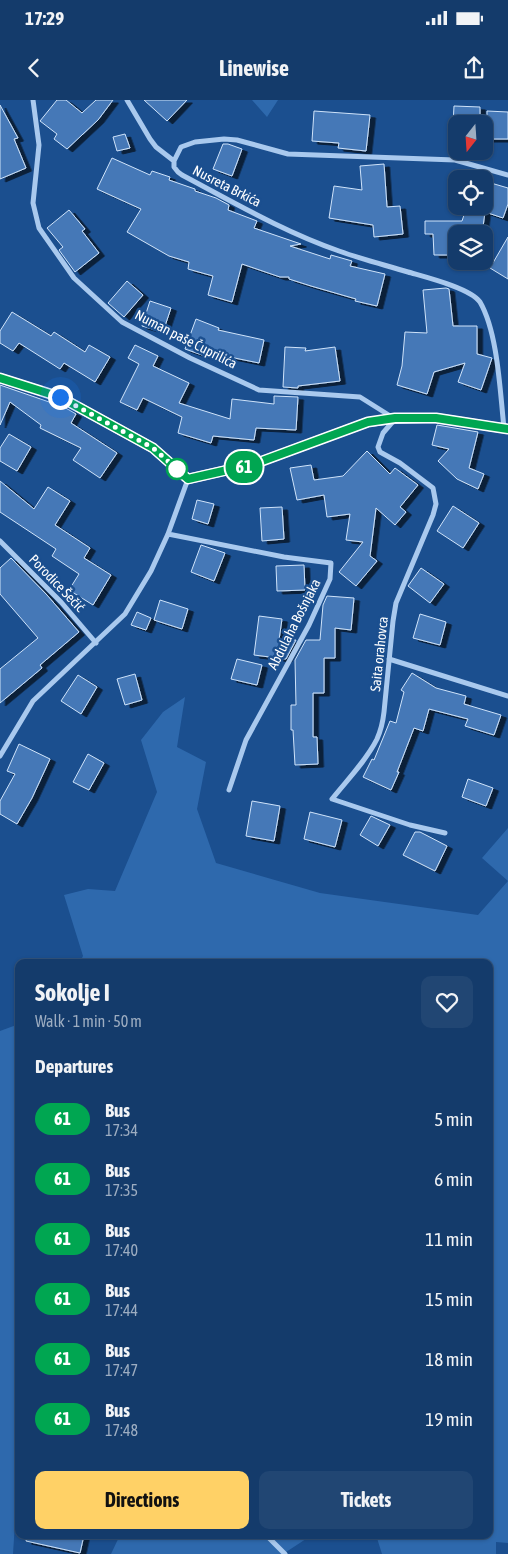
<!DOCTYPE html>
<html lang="en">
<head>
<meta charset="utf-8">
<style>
  body { margin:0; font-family:"Asap Condensed",sans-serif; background:#214673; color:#f1f3f6; height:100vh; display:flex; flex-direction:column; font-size:19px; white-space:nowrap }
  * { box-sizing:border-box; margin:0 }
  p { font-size:16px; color:#9dadc1 }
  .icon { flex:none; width:28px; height:28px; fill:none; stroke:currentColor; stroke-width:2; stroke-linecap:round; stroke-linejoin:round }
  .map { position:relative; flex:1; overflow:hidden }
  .details { position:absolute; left:15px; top:859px; width:478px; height:580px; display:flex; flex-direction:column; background:#143b6b; border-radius:10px; box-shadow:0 1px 4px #0004,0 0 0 1px #33557e }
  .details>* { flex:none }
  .badge { padding:0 10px; border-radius:16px; font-size:18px; line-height:32px }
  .needle { width:32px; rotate:197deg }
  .controls { position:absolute; left:448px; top:15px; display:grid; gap:10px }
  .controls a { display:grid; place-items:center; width:45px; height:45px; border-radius:10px; background:#143b6b; box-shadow:0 1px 4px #0004,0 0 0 1px #33557e; font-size:25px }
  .you { position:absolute; width:25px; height:25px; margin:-12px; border:4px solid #fff; border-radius:50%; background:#1a73e8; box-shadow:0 0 0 8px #1a73e833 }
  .map>.badge { position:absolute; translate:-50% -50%; box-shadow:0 0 0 2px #fff }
  h2 { padding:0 20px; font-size:19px; line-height:45px }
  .round { display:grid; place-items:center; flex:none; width:52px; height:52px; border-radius:10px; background:#214673 }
  .head { display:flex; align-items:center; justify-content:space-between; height:85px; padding:0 20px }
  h1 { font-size:24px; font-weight:700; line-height:38px }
  .action { display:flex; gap:10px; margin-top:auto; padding:10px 20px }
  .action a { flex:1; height:58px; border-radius:10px; background:#ffd166; color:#111; font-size:20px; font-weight:700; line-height:58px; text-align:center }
  .action a+a { background:#214673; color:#f1f3f6 }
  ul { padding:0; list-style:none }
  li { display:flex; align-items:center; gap:15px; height:60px; padding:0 20px }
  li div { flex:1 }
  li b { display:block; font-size:19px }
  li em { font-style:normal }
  li .badge { min-width:55px; font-weight:700; text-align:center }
  .status { display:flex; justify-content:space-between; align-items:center; height:35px; padding:0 25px; background:#143b6b; direction:ltr }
  .status svg { height:14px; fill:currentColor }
  header { display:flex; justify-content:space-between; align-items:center; height:65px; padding:0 20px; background:#143b6b; font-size:22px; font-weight:700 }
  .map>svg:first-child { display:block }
</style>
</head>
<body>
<div class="status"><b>17:29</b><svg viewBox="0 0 49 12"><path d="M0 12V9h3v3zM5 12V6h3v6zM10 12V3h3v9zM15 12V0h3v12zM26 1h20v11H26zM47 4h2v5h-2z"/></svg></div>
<header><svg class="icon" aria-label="back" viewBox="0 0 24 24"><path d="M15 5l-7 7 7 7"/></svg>Linewise<svg class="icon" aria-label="share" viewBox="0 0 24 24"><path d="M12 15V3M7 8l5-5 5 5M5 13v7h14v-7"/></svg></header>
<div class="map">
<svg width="508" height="1454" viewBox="0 0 508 1454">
  <defs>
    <filter id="shadow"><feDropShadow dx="5.5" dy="3" stdDeviation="0" flood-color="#0009"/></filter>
  </defs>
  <rect width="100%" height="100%" fill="#1b4f8f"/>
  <path fill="#2e69ad" d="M252,0H278L267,17Z
    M185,597L177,647L206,662L197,709L216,763L320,793L478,815L508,781L482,758L508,728V1443L496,1442V1454H382L376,1435H489V862H80L83,856L64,795L88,789L115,791L157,692L141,640L163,612Z
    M19,924V1400L16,1406L13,1454H0V931Z
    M120,1435H312L283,1454H111Z"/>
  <path fill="#4478b7" stroke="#cfe3fa" filter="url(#shadow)" d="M57,0H66L82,13L96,0H113L98,20L67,49L54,39L57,34L40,21Z
    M144,0H187L167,21Z
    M0,5L18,38L14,39L26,68L0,79Z
    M454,6L480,7V24H453Z
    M314,11L370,15L366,51L338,48L339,43L312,41Z
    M487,11L508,12V39H487Z
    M125,34L130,48L117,51L113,37Z
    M223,44H228L242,49L232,76L213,69Z
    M112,58L150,75L152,71L170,77L169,80L195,89V91L216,98L229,105L228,110L257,121L254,128L301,144L290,146L330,159L331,155L352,161L350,166L385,174L377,206L355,201L356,199L311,186L289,179V177H280L242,164L232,202L208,195L213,176L188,169L189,162L169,156L127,132L141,109L97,89Z
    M384,64L387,107L400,106L403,134L374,137L373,125L329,118L334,86L362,90L360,66Z
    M484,81L508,88V104L503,118L485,112L482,134H452V155H434L433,134H425V121H462L467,106H484Z
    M69,110L85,129L82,131L99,153L75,172L59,150L63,147L47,128Z
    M508,137V179L490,168Z
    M127,181L143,195L124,217L108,203Z
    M446,188L449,189L453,226H477V254L492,258L481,290L458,282L465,263L434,272L427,294L397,285L402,266L405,232L427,233L423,190Z
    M150,201L171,208L163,232L142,226Z
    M12,212L51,236L54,232L85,252L89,245L110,257L95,282L64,263L60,269L19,243L13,251L0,243V231Z
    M196,219L219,228L218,230L264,240L259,263L210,253L208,257L185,249Z
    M135,245L158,256L153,266L189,283L179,303L230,319L232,299L274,304V296L298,297L296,330L256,328L254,340L213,336L211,343L178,333L182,317L143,298L137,310L120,302L139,264L128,258Z
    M285,247L306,248L305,251L335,247L340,281L298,286V288L283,287Z
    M0,285L52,303H57L76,314L71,323L117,353L100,378L73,360L81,348L40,328L41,325L10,302L0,325Z
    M437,325L478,332L469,368L484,374L478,389L457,379L438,361L449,349L432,345Z
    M9,334L31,347L17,371L0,361V348Z
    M367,351L390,374L395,368L418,385L400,407L406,412L395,425L376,408L370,456L377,461L356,486L339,472L363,442L346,440L350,414L327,417L324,395L297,400L290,368L311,365L314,380L343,376Z
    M0,381L34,409L48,387L70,401L55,425L90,448L84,458L111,475L93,505L69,490L79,474L52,456L56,449L0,412Z
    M197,400L214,404L208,424L192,419Z
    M453,406L479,423L463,448L437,431Z
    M282,407L284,439L262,441L260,408Z
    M201,445L225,453L214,481L191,472Z
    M11,458L47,495L79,532L40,565L42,568L0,603V569L38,538L0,494V468Z
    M304,465L305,490L277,491L276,466Z
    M421,468L444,484L430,503L408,486Z
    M327,496L354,498L351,530L335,528V558H324V593H313V637H317L318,664L295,665L293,630H291V605H296L295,560L306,540H320L323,505Z
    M160,500L188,509L182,529L154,520Z
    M137,512L151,518L146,530L131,525Z
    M420,514L446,522L440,545L413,538Z
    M259,516L282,519L279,540H296L286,559L254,555Z
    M237,559L262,565L257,585L231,579Z
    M412,573L436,588L466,596L464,604L501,615L494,635L465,626L468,619L429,609L423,631L414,628L397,672H399L391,690L363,677L372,659L374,660L390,621L396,623L404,592L401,590Z
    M135,574L142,600L125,605L117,579Z
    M78,575L97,587L81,614L61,601Z
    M19,644L50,659L32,698L17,724L0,714V701L15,674L7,671Z
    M88,654L104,663L89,690L73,682Z
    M468,679L493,688L486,706L462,697Z
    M252,701L280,706L274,741L246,736Z
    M310,712L342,720L335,747L304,739Z
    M371,716L390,725L378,746L360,735Z
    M415,732H420L447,746L435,771L403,755Z
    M27,1435H84L80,1453L26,1441Z"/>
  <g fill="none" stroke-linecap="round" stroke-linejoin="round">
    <path stroke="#a9c9ee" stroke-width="5" d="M33,0L39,45L33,103L39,128L74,178L122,222L190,258L259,290L360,297L395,319L383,333L378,347L380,352L400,363L433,388L436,404L433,415L396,503L393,521L384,612C383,621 381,630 377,639C366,661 347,680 332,699L410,725L445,733
      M127,0L150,39L156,47L174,61
      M504,328C500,292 498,233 480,202C470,188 425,177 408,172C385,165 361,159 339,151C284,132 233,102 182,75L178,72L174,67V61L181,47L195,42L224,39L237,40L288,54L455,60L508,75
      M168,434L284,457L331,463L330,479L309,525L246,640L229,690
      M0,441L61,502L96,543
      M389,559L508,596
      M0,656L33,601L125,514L151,471L168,434L188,379
      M266,1435L285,1454"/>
    <path stroke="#d6e6fa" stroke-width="10" d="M0,278L60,297L153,348L188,379L254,364L368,322L395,319L436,318L508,329"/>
  </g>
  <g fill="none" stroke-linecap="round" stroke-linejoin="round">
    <defs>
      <path id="line" d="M0,278L60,297L153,348L188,379L254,364L368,322L395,318H436L508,329"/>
    </defs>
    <use href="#line" stroke="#fff" stroke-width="11"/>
    <use href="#line" stroke="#00a651" stroke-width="8"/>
    <path stroke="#fff" stroke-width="5" stroke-dasharray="0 9" d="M60,297L153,348L177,369"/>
  </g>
  <circle fill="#fff" stroke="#00a651" stroke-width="2.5" cx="177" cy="369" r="10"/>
  <g text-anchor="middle" stroke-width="5" stroke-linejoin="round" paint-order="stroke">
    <g font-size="14" fill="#fff" stroke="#1b4f8f">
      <text transform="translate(227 86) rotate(27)" y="5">Nusreta Brkića</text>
      <text transform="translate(186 239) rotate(27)" y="5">Numan paše Čuprilića</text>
      <text transform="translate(57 483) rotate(46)" y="5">Porodice Šečić</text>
      <text transform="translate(294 524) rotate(-63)" y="5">Abdulaha Bošnjaka</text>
      <text transform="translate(379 554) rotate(-84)" y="5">Saita orahovca</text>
    </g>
  </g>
</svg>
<div class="controls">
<a><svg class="needle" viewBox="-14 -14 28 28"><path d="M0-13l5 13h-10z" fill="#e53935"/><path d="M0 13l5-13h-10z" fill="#9dadc1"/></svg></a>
<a><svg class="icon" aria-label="locate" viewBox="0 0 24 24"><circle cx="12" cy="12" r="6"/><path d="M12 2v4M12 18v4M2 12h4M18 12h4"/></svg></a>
<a><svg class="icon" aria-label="layers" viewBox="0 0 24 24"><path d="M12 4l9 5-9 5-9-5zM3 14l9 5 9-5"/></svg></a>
</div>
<div class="you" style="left:60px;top:297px"></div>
<b class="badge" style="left:244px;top:367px;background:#00a651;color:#fff">61</b>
<section class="details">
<div class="head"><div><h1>Sokolje I</h1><p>Walk · 1 min · 50 m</p></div><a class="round"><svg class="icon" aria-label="heart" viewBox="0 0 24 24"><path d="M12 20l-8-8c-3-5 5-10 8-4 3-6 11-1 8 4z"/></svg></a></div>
<h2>Departures</h2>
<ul>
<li><span class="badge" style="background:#00a651;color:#fff">61</span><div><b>Bus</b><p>17:34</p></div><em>5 min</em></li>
<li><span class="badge" style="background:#00a651;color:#fff">61</span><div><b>Bus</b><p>17:35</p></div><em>6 min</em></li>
<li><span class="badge" style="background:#00a651;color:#fff">61</span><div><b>Bus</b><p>17:40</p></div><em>11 min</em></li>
<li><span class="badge" style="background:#00a651;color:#fff">61</span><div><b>Bus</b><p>17:44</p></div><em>15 min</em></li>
<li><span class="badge" style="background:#00a651;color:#fff">61</span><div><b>Bus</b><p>17:47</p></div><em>18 min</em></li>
<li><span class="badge" style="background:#00a651;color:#fff">61</span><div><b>Bus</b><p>17:48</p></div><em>19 min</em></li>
</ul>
<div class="action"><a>Directions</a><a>Tickets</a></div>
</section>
</div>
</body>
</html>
